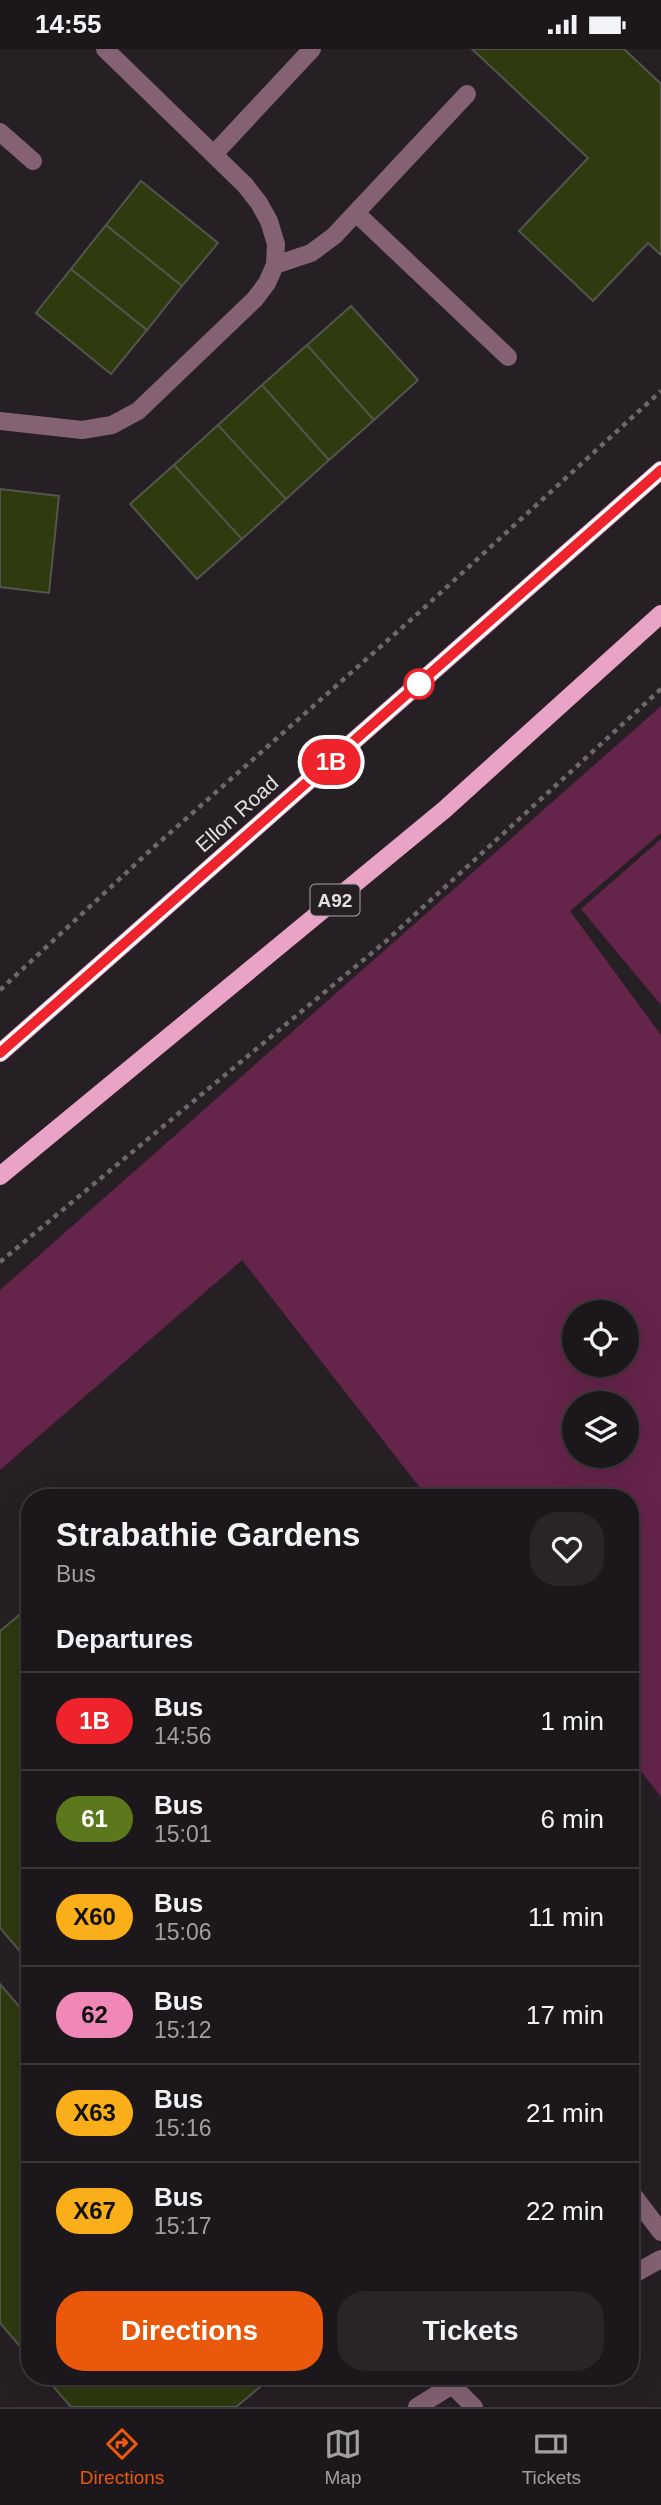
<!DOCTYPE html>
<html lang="en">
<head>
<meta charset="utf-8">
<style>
  body { margin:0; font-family:Helvetica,sans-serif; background:#292427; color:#f1f3f6; height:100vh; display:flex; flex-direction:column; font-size:26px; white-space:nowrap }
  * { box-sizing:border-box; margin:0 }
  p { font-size:23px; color:#a09fa2 }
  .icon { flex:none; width:38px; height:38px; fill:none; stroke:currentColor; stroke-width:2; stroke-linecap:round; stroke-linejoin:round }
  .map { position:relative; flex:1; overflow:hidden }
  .details { position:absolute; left:21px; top:1440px; width:618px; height:896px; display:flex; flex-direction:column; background:#1c171a; border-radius:28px; box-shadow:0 7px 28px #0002,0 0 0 2px #3a3639 }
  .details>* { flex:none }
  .badge { padding:0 14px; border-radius:23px; font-size:24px; line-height:46px }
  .buttons { position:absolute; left:562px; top:1251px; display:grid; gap:14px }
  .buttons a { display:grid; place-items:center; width:77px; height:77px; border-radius:50%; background:#1c171a; box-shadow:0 7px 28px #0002,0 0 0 2px #3a3639; font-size:35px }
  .map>.badge { position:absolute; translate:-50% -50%; box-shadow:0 0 0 4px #fff }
  h2 { padding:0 35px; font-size:26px; line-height:63px }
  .round { display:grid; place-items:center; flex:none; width:74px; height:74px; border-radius:28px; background:#292427 }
  .summary { display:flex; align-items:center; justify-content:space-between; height:119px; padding:0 35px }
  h1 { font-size:33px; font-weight:700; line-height:52px }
  .button { display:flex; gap:14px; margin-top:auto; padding:14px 35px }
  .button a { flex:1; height:80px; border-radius:28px; background:#ea580c; color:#fff; font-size:28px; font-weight:700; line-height:80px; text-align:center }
  .button a+a { background:#292427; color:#f1f3f6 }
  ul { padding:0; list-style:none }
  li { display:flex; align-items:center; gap:21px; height:98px; padding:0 35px; border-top:2px solid #3a3639 }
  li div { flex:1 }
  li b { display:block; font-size:26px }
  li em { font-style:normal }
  li .badge { min-width:77px; font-weight:700; text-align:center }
  .status { display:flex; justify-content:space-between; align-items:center; height:49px; padding:0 35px; background:#1c171a; direction:ltr }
  .status svg { height:19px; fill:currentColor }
  .tabs { display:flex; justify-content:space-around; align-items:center; height:98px; border-top:2px solid #3a3639; background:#1c171a; font-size:19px; color:#a09fa2 }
  .tabs a { display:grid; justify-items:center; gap:4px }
  .tabs .selected { color:#ea580c }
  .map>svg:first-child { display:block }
</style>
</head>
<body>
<div class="status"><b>14:55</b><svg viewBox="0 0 49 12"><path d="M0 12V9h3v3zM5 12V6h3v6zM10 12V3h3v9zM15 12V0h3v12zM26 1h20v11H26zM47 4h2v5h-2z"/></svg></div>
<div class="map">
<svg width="661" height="2358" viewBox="0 0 661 2358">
  <rect width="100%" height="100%" fill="#261f23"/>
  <path fill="#65244a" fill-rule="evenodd" d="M661,657V784L570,862L661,986V1748L630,1708V1449H428L242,1211L0,1421V1241ZM574,1264H626V1316H574ZM574,1354H626V1407H574Z
    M661,790V956L581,860Z"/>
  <path fill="#2f3a0f" stroke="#53564e" stroke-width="2" d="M472,0H624L661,35V206L648,194L593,252L519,182L588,109Z
    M141,132L218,194L182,237L106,176Z
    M106,176L182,237L147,281L71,220Z
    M71,220L147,281L111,325L36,264Z
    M351,257L418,331L374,371L307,296Z
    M307,296L374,371L329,411L262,336Z
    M262,336L329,411L286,450L218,376Z
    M218,376L286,450L242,490L174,416Z
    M174,416L242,490L197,530L130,455Z
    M0,440L59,447L49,544L0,538Z
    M30,1557V1914L0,1879V1582Z
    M0,1935L30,1970V2309L0,2274Z
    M45,2328H272L236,2358H71Z"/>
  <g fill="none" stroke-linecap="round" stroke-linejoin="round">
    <path stroke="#6e676b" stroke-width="4.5" stroke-dasharray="5 5" stroke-linecap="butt" d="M0,941L154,798L414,568L661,342
      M0,1213L385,893L661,640"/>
    <path stroke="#846274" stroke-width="18" d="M0,83L33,112
      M214,105L312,0
      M356,164L508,308
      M275,216L311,204L334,187L467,45
      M0,372L82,381L112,376L138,362L255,250L267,234L275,216L276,195L269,172L259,154L245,136L105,0
      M630,2142L661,2183
      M630,2227L661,2210
      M452,2336L474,2358
      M417,2358L465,2328"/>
    <path stroke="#e9a3c7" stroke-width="18" d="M0,1004L661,421
      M0,1127L444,761L661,565"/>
  </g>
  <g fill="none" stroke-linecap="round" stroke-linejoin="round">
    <defs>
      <path id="line" d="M0,1004L661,421"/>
    </defs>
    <use href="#line" stroke="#fff" stroke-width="16"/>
    <use href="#line" stroke="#ee232c" stroke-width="10"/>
  </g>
  <circle fill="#fff" stroke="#ee232c" stroke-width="3.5" cx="419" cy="635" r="14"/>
  <g text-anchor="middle" stroke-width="5" stroke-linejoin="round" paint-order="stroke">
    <rect fill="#261f23" stroke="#aba5a8" stroke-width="2" x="310.5" y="835.5" width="49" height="31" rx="5"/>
    <g font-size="19" font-weight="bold" fill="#e4dfe1">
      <text x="335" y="858">A92</text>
    </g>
    <g font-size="21" fill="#e4dfe1" stroke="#261f23">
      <text transform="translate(237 765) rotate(-42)" y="7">Ellon Road</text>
    </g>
  </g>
</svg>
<div class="buttons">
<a><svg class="icon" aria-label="locate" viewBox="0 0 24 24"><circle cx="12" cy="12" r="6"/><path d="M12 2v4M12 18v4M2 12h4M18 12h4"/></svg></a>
<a><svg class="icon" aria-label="layers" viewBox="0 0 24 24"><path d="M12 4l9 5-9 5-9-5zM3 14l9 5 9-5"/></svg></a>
</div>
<b class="badge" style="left:331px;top:713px;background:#ee232c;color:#fff">1B</b>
<section class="details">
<div class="summary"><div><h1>Strabathie Gardens</h1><p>Bus</p></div><a class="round"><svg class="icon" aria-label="heart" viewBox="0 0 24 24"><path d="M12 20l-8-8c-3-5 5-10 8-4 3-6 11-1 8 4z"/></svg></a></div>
<h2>Departures</h2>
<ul>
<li><span class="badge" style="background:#ee232c;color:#fff">1B</span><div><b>Bus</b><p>14:56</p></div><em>1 min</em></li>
<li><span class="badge" style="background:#5b791c;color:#fff">61</span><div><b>Bus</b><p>15:01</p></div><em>6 min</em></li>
<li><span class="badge" style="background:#faae19;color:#111">X60</span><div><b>Bus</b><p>15:06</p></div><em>11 min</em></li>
<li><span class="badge" style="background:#f187b7;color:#111">62</span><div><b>Bus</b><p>15:12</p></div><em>17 min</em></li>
<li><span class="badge" style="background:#faae19;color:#111">X63</span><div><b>Bus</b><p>15:16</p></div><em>21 min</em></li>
<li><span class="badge" style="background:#faae19;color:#111">X67</span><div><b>Bus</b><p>15:17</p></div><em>22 min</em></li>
</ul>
<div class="button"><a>Directions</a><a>Tickets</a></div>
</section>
</div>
<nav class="tabs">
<a class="selected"><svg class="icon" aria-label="directions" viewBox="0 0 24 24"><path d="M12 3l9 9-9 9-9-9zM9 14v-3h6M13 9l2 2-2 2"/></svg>Directions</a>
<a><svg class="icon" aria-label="map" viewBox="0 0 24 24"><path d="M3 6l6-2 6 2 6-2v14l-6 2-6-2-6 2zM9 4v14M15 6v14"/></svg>Map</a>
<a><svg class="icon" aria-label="tickets" viewBox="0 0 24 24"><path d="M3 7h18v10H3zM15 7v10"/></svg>Tickets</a>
</nav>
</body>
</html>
